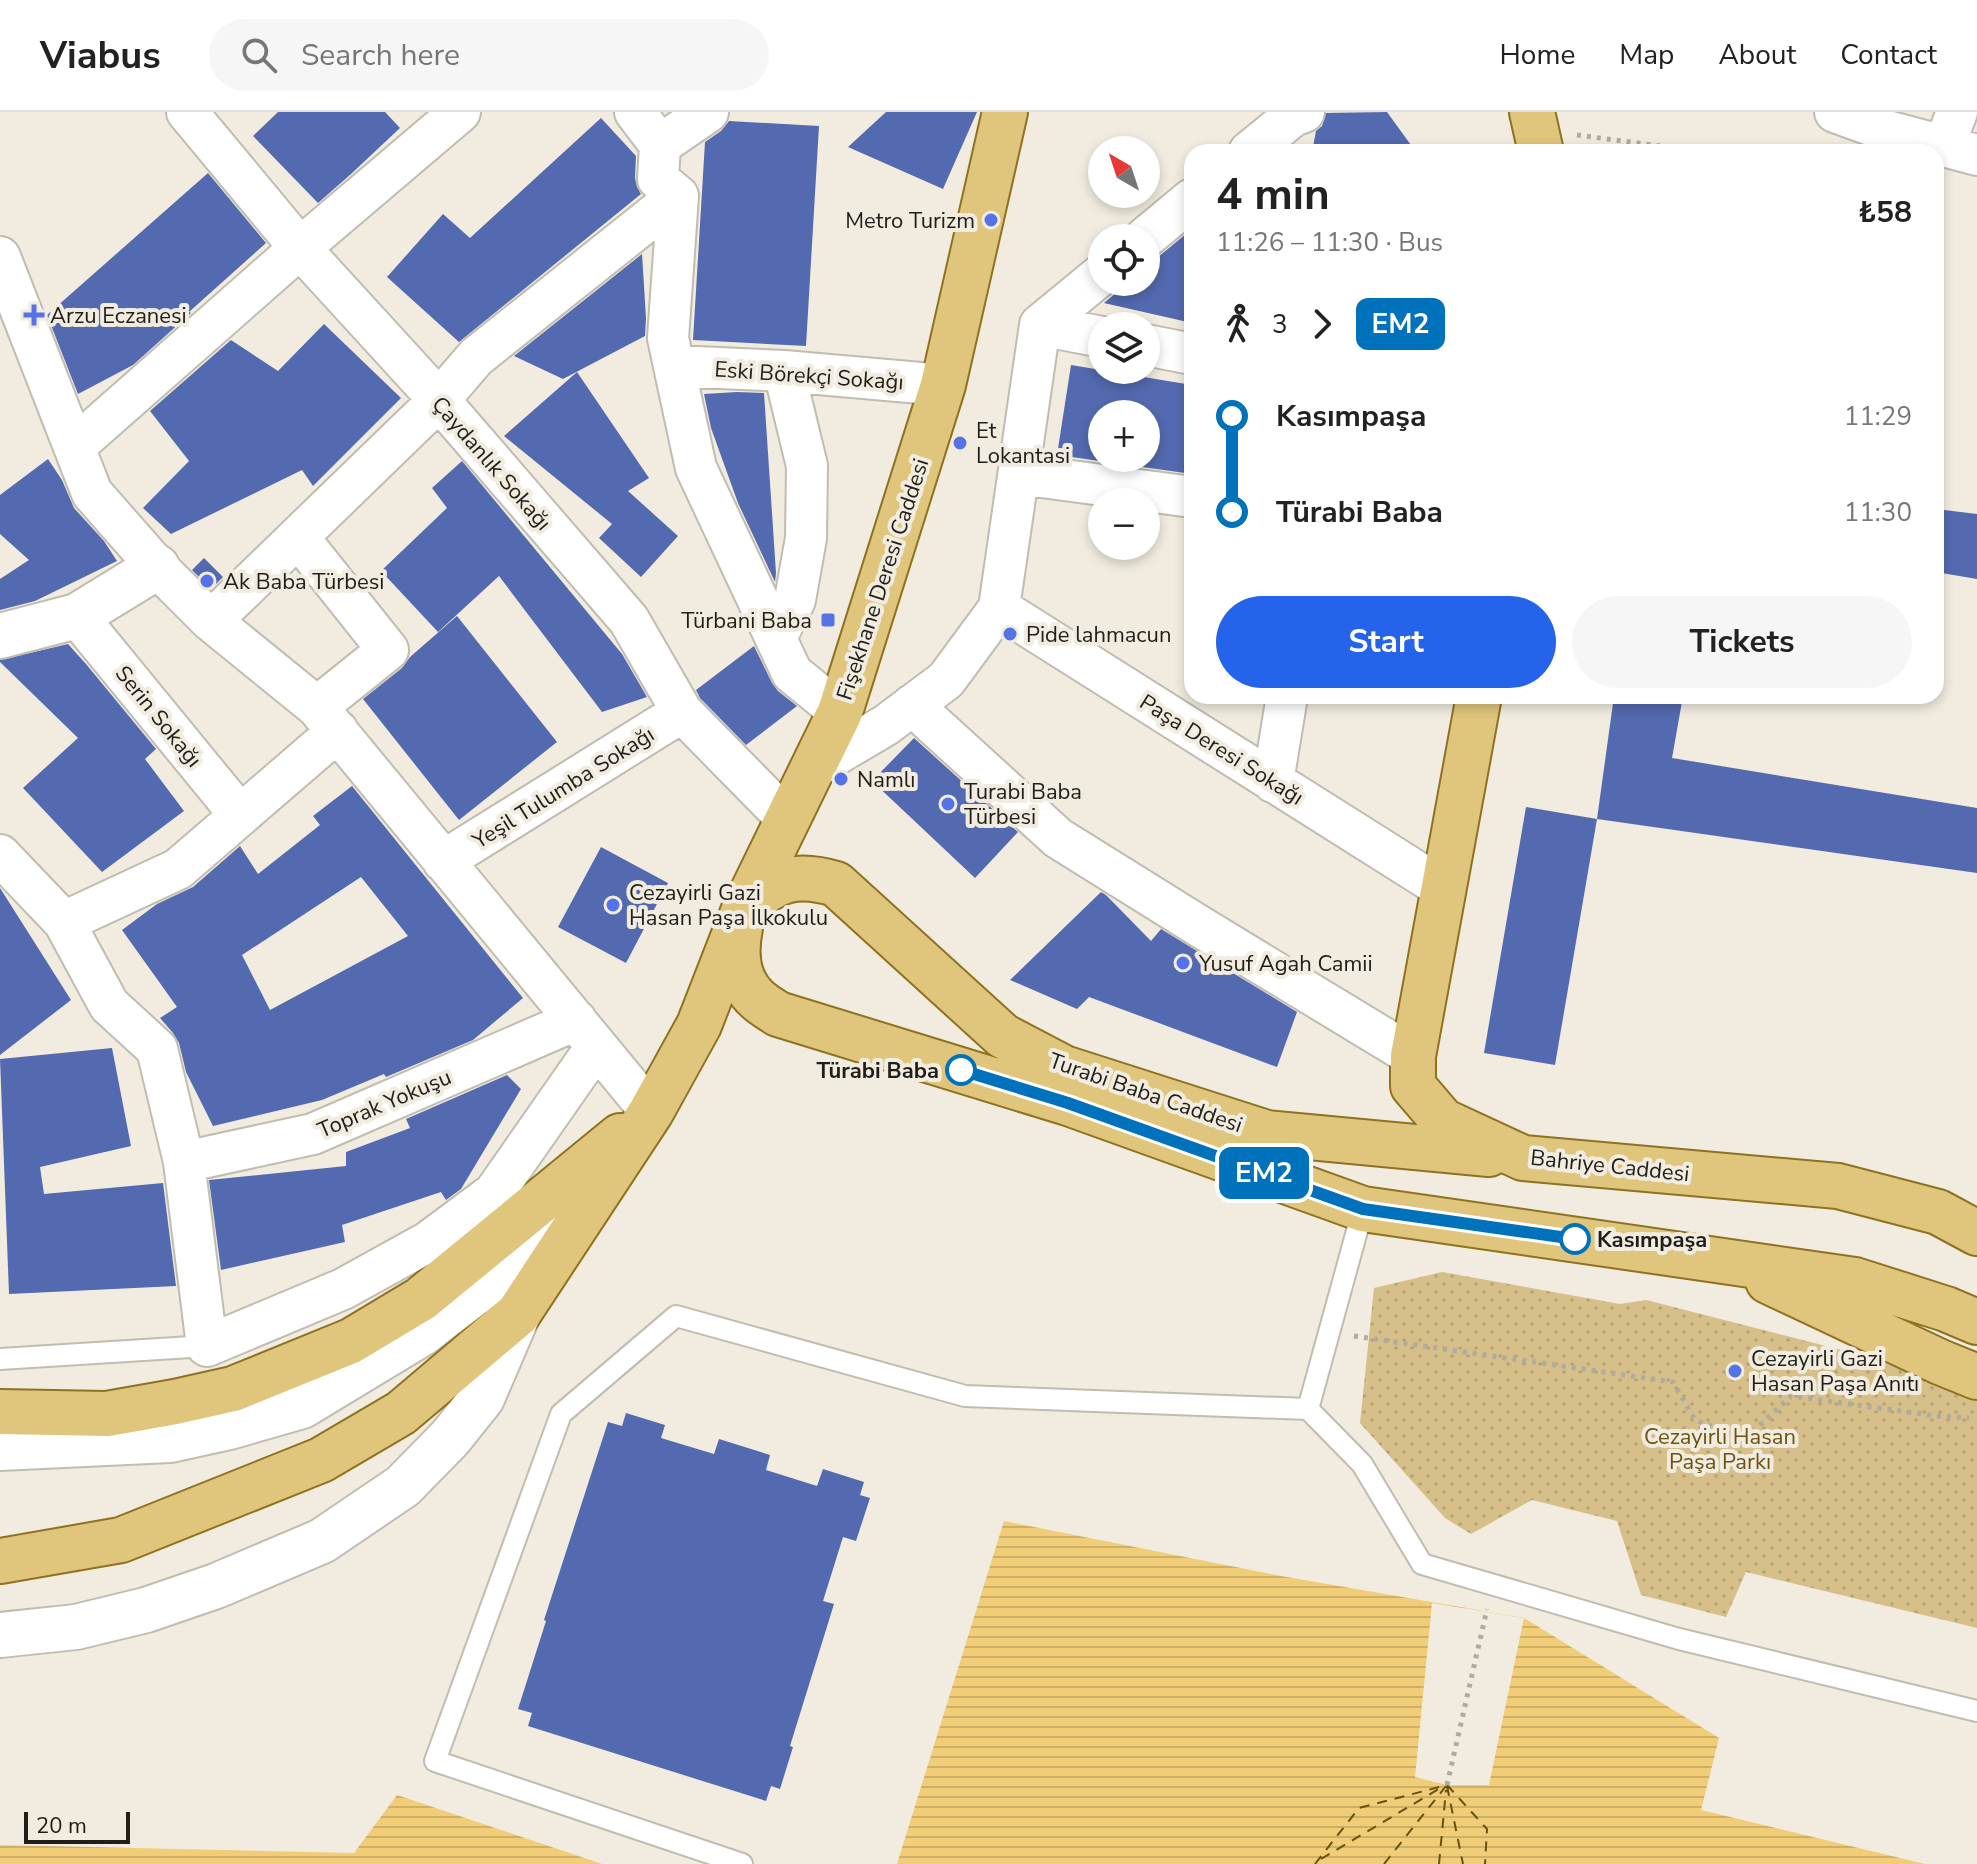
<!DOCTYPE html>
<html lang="en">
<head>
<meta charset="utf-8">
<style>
  body { margin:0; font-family:"Nunito Sans",sans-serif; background:#f6f6f6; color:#222; height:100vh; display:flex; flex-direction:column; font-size:30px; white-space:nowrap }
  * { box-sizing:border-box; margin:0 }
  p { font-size:26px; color:#767676 }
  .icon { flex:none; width:44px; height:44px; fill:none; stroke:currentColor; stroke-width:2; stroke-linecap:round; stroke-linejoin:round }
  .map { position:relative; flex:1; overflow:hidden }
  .details { position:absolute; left:1184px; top:32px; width:760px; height:560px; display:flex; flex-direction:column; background:#fff; border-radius:24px; box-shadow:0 4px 12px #0003 }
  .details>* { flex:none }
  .badge { padding:0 16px; border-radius:12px; font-size:28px; line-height:52px }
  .needle { width:52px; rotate:321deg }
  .tools { position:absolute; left:1088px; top:24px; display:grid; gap:16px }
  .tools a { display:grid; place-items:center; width:72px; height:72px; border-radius:50%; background:#fff; box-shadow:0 4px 12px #0003; font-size:40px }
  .scale { position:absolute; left:24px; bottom:20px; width:106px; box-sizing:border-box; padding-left:8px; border:4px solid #1f1e19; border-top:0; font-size:22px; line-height:28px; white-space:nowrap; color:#1f1e19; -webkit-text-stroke:6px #f1ecdf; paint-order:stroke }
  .map>.badge { position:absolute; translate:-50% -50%; box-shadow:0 0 0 4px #fff }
  .legs { display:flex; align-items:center; gap:12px; height:88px; padding:0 32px; font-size:26px }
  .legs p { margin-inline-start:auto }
  .head { display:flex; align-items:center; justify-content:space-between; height:136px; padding:0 32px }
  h1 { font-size:44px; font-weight:700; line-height:60px }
  .primary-button { display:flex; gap:16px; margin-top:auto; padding:16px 32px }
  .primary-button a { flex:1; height:92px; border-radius:48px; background:#2563eb; color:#fff; font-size:32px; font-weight:700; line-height:92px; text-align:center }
  .primary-button a+a { background:#f6f6f6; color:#222 }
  ul { padding:0 32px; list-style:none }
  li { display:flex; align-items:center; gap:28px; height:96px; font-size:30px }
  li i { display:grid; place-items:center; width:12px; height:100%; margin:0 10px; background:currentColor }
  li i::after { content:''; width:20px; height:20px; margin:-10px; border:6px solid; border-radius:50%; background:#fff }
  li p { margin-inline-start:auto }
  li:first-child i { background:linear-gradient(#0000 50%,currentColor 0) }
  li:last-child i { background:linear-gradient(currentColor 50%,#0000 0) }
  header { display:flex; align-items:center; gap:48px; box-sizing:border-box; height:112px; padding:0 40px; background:#fff; border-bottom:2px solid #e0e0e0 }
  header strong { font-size:38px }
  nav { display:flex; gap:44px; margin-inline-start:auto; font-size:28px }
  .search { width:560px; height:72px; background:#f6f6f6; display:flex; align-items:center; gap:20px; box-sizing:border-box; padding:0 28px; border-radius:44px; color:#767676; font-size:30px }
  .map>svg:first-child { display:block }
</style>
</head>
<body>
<header>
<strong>Viabus</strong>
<div class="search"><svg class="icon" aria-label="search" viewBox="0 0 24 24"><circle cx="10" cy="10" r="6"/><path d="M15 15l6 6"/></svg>Search here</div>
<nav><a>Home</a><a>Map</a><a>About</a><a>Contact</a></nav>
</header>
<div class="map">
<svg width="1977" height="1752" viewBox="0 0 1977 1752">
  <defs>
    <pattern id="grass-dots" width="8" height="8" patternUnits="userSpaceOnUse" patternTransform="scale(2)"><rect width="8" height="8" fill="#d6bf88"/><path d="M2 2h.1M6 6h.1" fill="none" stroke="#b7a475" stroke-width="1.8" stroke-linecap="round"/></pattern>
    <pattern id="water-rules" width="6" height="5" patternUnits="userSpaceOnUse" patternTransform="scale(2)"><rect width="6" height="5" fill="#f0cd76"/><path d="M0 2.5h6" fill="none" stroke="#cdb066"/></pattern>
  </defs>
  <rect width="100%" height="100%" fill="#f1ecdf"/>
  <path fill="url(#grass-dots)" d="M1442,1160L1620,1192L1646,1188L1869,1245L1977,1286V1516L1746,1460L1726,1505L1641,1483L1617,1409L1532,1388L1471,1422L1445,1406L1360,1311L1374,1176Z"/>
  <path fill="url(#water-rules)" d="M1004,1409L1281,1464L1524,1506L1719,1626L1701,1698L1925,1752H897Z
    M397,1683L602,1752H0V1733L354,1741Z"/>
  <path fill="#f1ecdf" d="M1432,1491L1524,1506L1489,1673H1447L1415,1665Z"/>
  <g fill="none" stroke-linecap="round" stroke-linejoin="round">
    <path stroke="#69520e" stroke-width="2" stroke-dasharray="10 8" stroke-linecap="butt" d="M1447,1674L1463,1752
      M1321,1747L1442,1675
      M1315,1752L1359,1696L1447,1673L1487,1717L1485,1752
      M1384,1752L1446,1674
      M1439,1752L1446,1678"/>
  </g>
  <path fill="#546ab0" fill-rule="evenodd" d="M278,0H385L400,16L351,62L318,91L253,24Z
    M886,0H977L943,77L848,35Z
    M1387,0L1416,40H1312L1316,19L1322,14L1326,1Z
    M601,6L636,44L635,66L637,75L641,82L459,230L387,165L443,102L470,126Z
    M729,9L819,14L806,234L693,228L705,30L721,19Z
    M208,61L266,131L189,200L191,201L133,253L78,282L47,203Z
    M1192,117V211L1104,191L1129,170H1146V155Z
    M642,142L646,206L645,224L563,267L514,244Z
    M324,212L401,286L313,374L302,358L171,422L143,396L189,349L150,299L231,228L278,259Z
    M1071,253L1192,273V362L1057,343ZM1102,302H1146V346H1102Z
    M577,260L649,366L628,379L678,424L641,465L599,426L612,412L504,324Z
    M737,280L764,281L776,461L775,470L738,391L711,316L704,282Z
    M48,347L62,368L74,396L104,429L117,449L35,489L0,498V467L29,448L0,422V383Z
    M462,349L622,542L647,585L602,600L499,464L438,520L381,459L447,396L432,376Z
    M1936,397L1977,402V467L1936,460Z
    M204,446L223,465L211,477L192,458Z
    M457,504L557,630L459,708L363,587L402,556L410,545Z
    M68,532L86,552L156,637L145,647L184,699L102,760L23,676L78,626L0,550V548Z
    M754,534L772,571L778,579L797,594L746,633L700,586L696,578Z
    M1614,584H1683L1672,646L1977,696V761L1597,707Z
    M914,626L1018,720L975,766L872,669Z
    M352,674L523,886L473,928L386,965L384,962L322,988L213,1014L186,960L179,931L173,921L160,906L177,895L122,818L157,792L193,775L240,734L258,762L320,713L313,704ZM361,765L408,824L270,898L242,843Z
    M1526,695L1597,707L1555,953L1484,941Z
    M601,735L668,771L626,851L558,815Z
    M0,776L71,888L0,943Z
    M1101,780L1106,783L1151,829L1161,817L1297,900L1277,955L1089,885L1077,897L1010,868Z
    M112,936L131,1034L40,1055L44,1082L163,1071L176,1174L9,1182L0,947Z
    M507,963L521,977L461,1077L446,1088L441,1080L342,1113L345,1130L221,1158L209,1068L346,1054V1040L410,1016L406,1007Z
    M626,1301L665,1313L661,1326L714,1342L719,1327L770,1343L766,1358L817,1374L823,1357L864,1370L860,1383L870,1386L856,1429L843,1425L823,1489L834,1492L790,1634L793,1635L780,1677L771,1674L766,1689L528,1614L532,1601L518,1597L546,1509L544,1508L608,1310L622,1314Z"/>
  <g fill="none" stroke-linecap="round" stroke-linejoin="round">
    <defs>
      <path id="lane" d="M0,1247L207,1234
        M1308,1297L1363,1097
        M742,1752L435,1649L561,1302L676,1204L965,1284L1308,1297L1362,1352L1422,1452L1679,1527L1977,1599"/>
      <path id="street" d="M187,0L300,136L439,288L629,508L682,600L787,707
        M635,0L660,33L658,67L678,84
        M1835,0L1887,19L1977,43
        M660,33L708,0
        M1944,34L1957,0
        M1249,40L1293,4L1304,0
        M678,84L668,226L696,356L792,561L840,600
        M1145,126L1192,87
        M0,145L92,381L157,455L211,509L317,595L651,1000
        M1040,213L1102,225
        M1146,233L1192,242
        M674,254L784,259L943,273
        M74,335L300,136L460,0
        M1019,362L1192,385
        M298,425L388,538L317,595
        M999,496L1444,777
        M77,504L240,703
        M211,509L439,288L476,245L678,84
        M776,526L795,488L806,426L807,354L784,259
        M912,593L1058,726L1199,814L1413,944
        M812,657L886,613L946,568L999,496L1040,213L1102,162
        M1273,670L1287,584
        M0,743L64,810L109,893L157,937L184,1050L207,1234L343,1177L428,1130L494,1081L596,935
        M443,749L682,600
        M64,810L178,757L338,619
        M184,1050L313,1022L576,908"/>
      <path id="secondary" d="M0,524L77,504L157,455
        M0,1336L170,1328L229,1315L302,1294L421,1222L489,1170L554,1091
        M0,1523L76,1515L146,1498L216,1474L322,1429L403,1374L450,1326L482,1286L518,1202"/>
      <path id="primary" d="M1532,0L1541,40
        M1479,584L1413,944V974L1443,1009L1523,1046L1838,1074L1938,1100L1977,1121
        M745,795C775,767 796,760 836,772L1003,924L1064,956L1267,1021L1489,1042
        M740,816C735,841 737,869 757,887C763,893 771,897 778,902L1068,991L1363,1097L1855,1168L1946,1197L1977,1210
        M1768,1169L1940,1250L1977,1265
        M0,1300L107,1302L175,1290L233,1277L351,1229L421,1187L620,1024
        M0,1449L121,1428L321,1348L401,1301L518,1202L651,1000L699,913L745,795L840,600L943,273L1005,0"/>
    </defs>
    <use href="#lane" stroke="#c1bcb0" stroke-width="24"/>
    <use href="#street" stroke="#c1bcb0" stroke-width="44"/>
    <use href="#secondary" stroke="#c1bcb0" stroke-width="48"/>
    <use href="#primary" stroke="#8f7220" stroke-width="48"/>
    <path stroke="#afaba1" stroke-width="5" stroke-dasharray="4 6" stroke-linecap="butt" d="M1577,23L1706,40
      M1936,98L1941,99
      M1354,1224L1673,1270L1695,1308L1745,1327L1791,1284L1937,1304L1969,1306
      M1447,1673L1487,1497"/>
    <use href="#lane" stroke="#fff" stroke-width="20"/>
    <use href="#street" stroke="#fff" stroke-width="40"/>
    <use href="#secondary" stroke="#fff" stroke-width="44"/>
    <use href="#primary" stroke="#e0c67c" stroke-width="44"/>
  </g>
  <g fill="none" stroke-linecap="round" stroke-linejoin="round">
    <defs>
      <path id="line-1" d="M961,958L1068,991L1363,1097L1575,1127"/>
    </defs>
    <use href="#line-1" stroke="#fff" stroke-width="18"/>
    <use href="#line-1" stroke="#0072bc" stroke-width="12"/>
  </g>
  <g fill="#5572e7" stroke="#f1ecdf" stroke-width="3">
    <circle cx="991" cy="108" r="8"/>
    <path d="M30 191h8v8h8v8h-8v8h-8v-8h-8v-8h8z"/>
    <circle cx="960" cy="331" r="8"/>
    <circle cx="207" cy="469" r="8"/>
    <rect x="820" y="500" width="16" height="16" rx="4"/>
    <circle cx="1010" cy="522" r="8"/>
    <circle cx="841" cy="667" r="8"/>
    <circle cx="948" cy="692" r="8"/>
    <circle cx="613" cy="793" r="8"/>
    <circle cx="1183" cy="851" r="8"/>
    <circle cx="1735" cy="1259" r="8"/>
  </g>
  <g fill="#fff" stroke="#0072bc" stroke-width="4">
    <circle cx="961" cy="958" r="14"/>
    <circle cx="1575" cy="1127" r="14"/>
  </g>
  <g text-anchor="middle" stroke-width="8" stroke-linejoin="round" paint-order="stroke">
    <g font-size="22" fill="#1f1e19" stroke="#f1ecdf" text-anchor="start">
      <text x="975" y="116" text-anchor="end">Metro Turizm</text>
      <text x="50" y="211">Arzu Eczanesi</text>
      <text x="976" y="326">Et<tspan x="976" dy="25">Lokantasi</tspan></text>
      <text x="223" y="477">Ak Baba Türbesi</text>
      <text x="812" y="516" text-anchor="end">Türbani Baba</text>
      <text x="1026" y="530">Pide lahmacun</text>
      <text x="857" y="675">Namlı</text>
      <text x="964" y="687">Turabi Baba<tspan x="964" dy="25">Türbesi</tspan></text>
      <text x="629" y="788">Cezayirli Gazi<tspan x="629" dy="25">Hasan Paşa İlkokulu</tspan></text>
      <text x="1199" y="859">Yusuf Agah Camii</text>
      <text x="1751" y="1254">Cezayirli Gazi<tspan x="1751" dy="25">Hasan Paşa Anıtı</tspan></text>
    </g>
    <g font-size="22" fill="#1f1e19" stroke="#f1ecdf">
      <text transform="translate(809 263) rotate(4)" y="8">Eski Börekçi Sokağı</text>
      <text transform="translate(492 351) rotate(49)" y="8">Çaydanlık Sokağı</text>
      <text transform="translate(882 467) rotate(-72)" y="8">Fişekhane Deresi Caddesi</text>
      <text transform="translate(159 604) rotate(51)" y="8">Serin Sokağı</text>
      <text transform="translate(1222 637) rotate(32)" y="8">Paşa Deresi Sokağı</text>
      <text transform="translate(563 675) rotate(-32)" y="8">Yeşil Tulumba Sokağı</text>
      <text transform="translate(1146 980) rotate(19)" y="8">Turabi Baba Caddesi</text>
      <text transform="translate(384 991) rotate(-23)" y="8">Toprak Yokuşu</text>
      <text transform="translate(1610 1053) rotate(6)" y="8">Bahriye Caddesi</text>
    </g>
    <g font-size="22" font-weight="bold" fill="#1f1e19" stroke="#f1ecdf" text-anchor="end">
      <text x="939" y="966">Türabi Baba</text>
      <text x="1597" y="1135" text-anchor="start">Kasımpaşa</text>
    </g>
    <g font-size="22" fill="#6b5310" stroke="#f1ecdf">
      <text x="1720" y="1332">Cezayirli Hasan<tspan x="1720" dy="25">Paşa Parkı</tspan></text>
    </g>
  </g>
</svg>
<div class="tools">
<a><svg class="needle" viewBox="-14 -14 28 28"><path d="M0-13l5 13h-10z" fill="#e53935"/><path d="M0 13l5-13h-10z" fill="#767676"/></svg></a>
<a><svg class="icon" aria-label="locate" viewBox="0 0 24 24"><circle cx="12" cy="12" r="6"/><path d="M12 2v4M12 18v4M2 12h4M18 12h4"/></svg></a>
<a><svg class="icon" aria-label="layers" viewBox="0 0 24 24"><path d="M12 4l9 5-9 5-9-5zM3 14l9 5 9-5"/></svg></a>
<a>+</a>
<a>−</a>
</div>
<div class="scale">20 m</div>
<b class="badge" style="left:1264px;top:1061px;background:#0072bc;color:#fff">EM2</b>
<section class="details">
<div class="head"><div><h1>4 min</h1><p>11:26 – 11:30 · Bus</p></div><b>₺58</b></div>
<div class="legs"><svg class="icon" aria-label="walk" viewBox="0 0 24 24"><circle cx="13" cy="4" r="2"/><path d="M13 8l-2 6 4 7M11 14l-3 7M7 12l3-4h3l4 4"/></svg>3<svg class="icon" aria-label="forward" viewBox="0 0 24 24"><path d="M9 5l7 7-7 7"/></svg><b class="badge" style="background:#0072bc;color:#fff">EM2</b></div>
<ul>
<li><i style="color:#0072bc"></i><b>Kasımpaşa</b><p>11:29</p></li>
<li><i style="color:#0072bc"></i><b>Türabi Baba</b><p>11:30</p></li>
</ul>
<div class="primary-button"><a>Start</a><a>Tickets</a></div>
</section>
</div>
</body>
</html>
